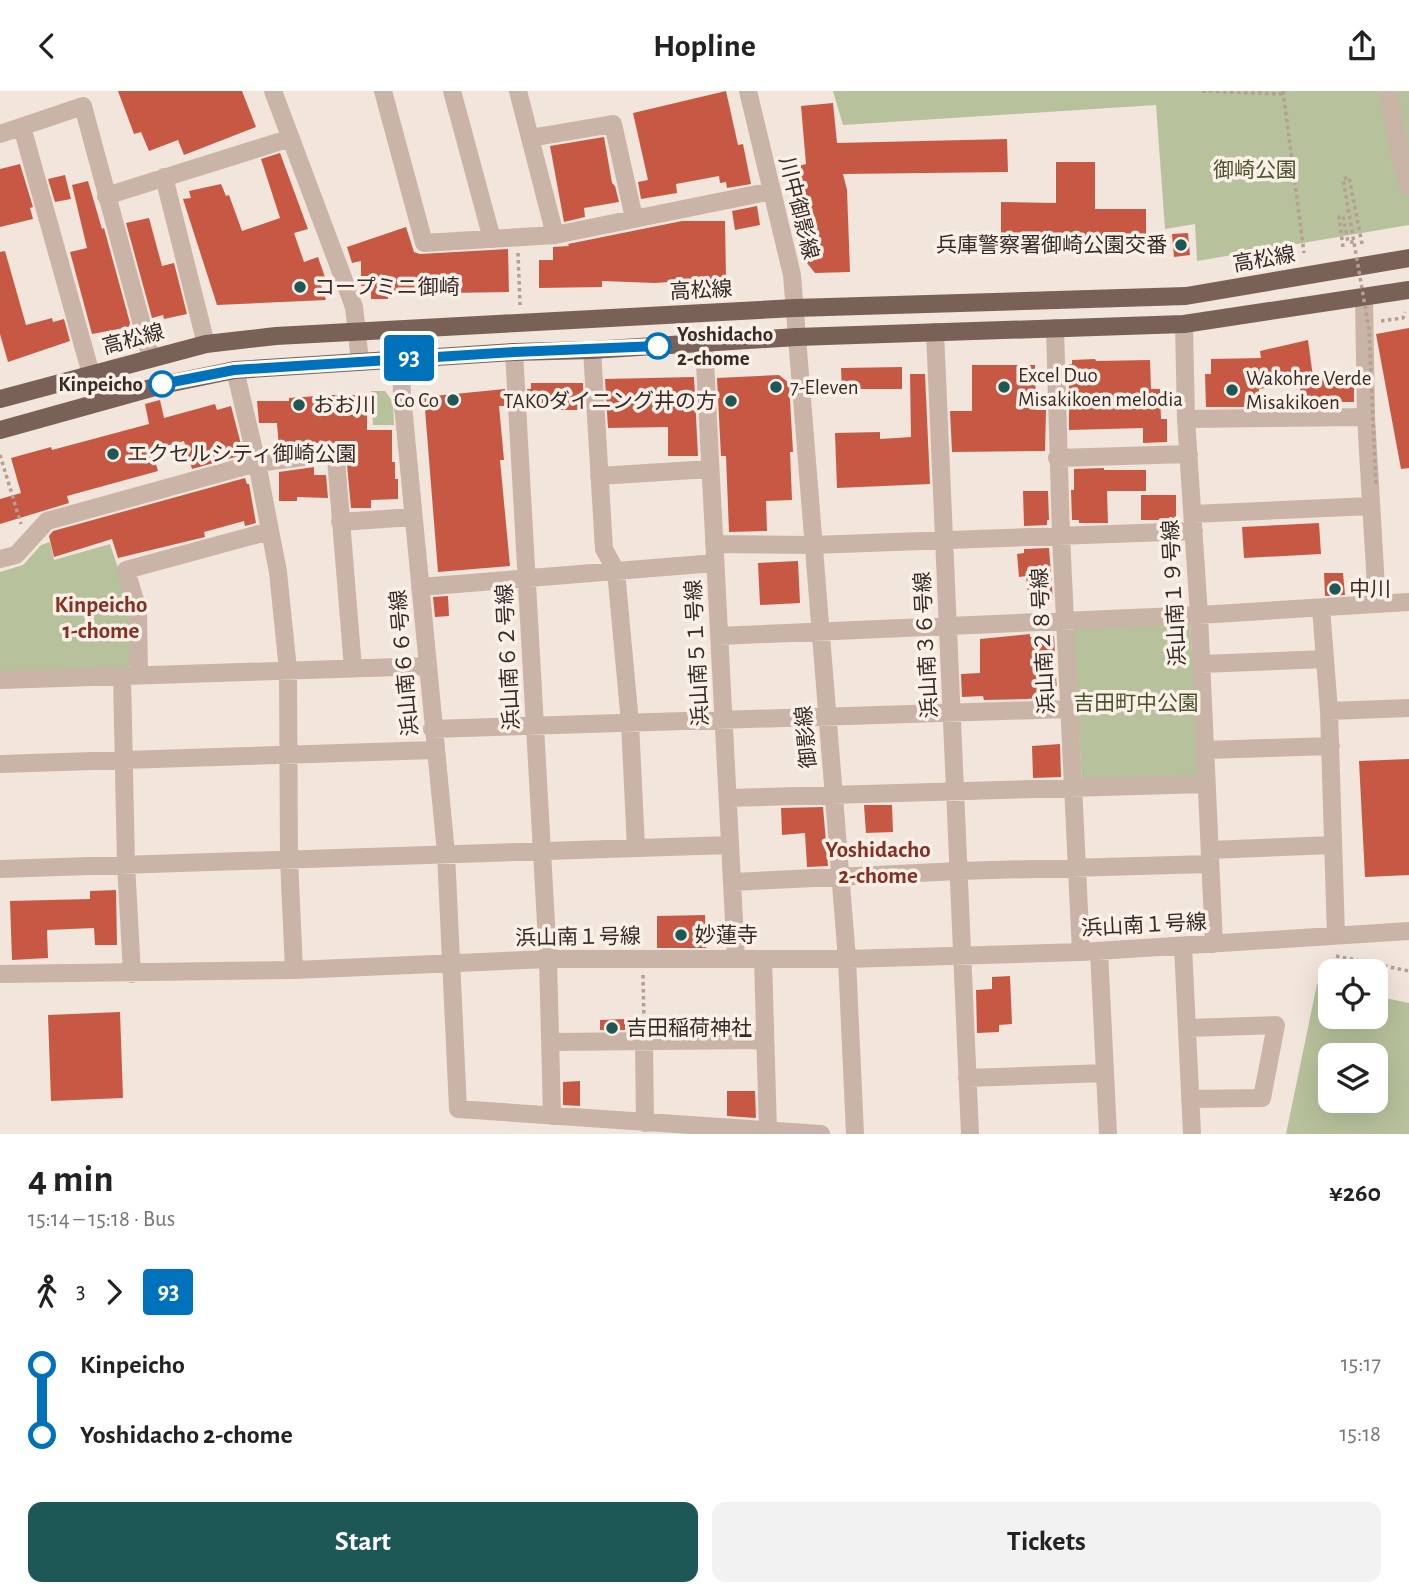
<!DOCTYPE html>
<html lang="en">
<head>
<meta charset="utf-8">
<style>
  body { margin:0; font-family:"Alegreya Sans","Noto Sans JP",sans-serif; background:#f2f2f2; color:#222; height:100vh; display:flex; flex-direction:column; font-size:26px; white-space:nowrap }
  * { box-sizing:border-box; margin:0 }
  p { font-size:23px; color:#767676 }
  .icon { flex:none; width:38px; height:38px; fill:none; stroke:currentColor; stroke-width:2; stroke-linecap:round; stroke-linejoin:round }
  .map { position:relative; height:1043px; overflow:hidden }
  .details { display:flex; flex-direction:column; background:#fff; flex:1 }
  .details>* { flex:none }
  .badge { padding:0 14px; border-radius:5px; font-size:24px; line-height:46px }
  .fabs { position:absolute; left:1318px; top:868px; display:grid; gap:14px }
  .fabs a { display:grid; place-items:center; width:70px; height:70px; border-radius:14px; background:#fff; box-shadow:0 7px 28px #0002; font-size:35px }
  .map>.badge { position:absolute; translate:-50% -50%; box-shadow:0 0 0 4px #fff }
  .legs { display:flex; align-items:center; gap:10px; height:77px; padding:0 28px; font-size:23px }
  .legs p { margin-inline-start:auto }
  .summary { display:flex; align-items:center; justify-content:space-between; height:119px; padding:0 28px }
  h1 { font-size:38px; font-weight:600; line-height:52px }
  .cta { display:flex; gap:14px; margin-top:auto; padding:14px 28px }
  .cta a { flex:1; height:80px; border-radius:14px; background:#1d5857; color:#fff; font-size:28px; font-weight:600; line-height:80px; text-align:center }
  .cta a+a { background:#f2f2f2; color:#222 }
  ul { padding:0 28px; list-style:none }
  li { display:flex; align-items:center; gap:24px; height:70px; font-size:26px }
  li i { display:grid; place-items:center; width:10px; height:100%; margin:0 9px; background:currentColor }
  li i::after { content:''; width:18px; height:18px; margin:-9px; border:5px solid; border-radius:50%; background:#fff }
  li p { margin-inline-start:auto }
  li:first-child i { background:linear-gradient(#0000 50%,currentColor 0) }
  li:last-child i { background:linear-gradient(currentColor 50%,#0000 0) }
  header { display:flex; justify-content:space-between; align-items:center; height:91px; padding:0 28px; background:#fff; font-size:32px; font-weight:600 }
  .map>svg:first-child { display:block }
</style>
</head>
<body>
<header><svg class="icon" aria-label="back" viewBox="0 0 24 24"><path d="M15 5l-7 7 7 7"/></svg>Hopline<svg class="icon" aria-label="share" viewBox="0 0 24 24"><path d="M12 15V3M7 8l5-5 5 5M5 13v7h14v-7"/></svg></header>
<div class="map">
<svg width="1409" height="1043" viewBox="0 0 1409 1043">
  <rect width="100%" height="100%" fill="#f2e5db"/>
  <path fill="#b7c19b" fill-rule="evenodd" d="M833,0H1409V134L1197,170L1195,133L1165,138L1156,14L843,34Z
    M371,300H385L393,311L394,334H373Z
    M50,451L54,469L110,453L132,519L134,570L127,578L0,581V481L23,474L41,454Z
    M1190,530L1200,693L1082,692L1073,537Z
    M1317,893L1330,896V926H1376V905L1409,912V1043H1286ZM1330,964H1376V1010H1330Z"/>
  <path fill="#c75944" d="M118,0H242L256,36L184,64L178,49L149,60L141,41L134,43Z
    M726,0L738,54L743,53L751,93L727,97L726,91L720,92L719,85L676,93L677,102L641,108L638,91L648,89L633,22Z
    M833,12L837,52L1007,48L1008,81L843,83L847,99L850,181L815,182L807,172L784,79L806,73L801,15Z
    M604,46L612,92L615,95L619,111L584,117L585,126L564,131L550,55Z
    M280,62L308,138L294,142L304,171L318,166L327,192L321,194L326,209L217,214L183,108L191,107L189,100L221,93L226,105L229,104L242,140L280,127L261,68Z
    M1056,71H1095V118H1146V152H1056V148H1001V111L1056,112Z
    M20,73L33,116L30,117L33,128L0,136V78Z
    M65,84L71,108L55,111L48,88Z
    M88,90L102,138L104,137L130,232L129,236L92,243L70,161L87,157L72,94Z
    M757,115L760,134L735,139L732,120Z
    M149,127L162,175L174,172L187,223L164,228L163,224L152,227L126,132Z
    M682,130H725L726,187L655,192L602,190V196L539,197V169H553V156L569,155L568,153Z
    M406,136L414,161L420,163L508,158L509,201L388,203V208H371V195H361V170L352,172L347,156Z
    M1188,142L1190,164L1174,166L1172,143Z
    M5,160L26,234L52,227L53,231L64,228L70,250L8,271L0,243V161Z
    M1409,237V377L1401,378L1376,243Z
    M1308,249L1313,286H1354V311H1301L1300,292L1259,298V316H1206L1205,283H1211V268L1261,267L1260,260Z
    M1095,268L1096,270L1150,269L1151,298H1160L1161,328H1167V351L1143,352V337L1069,339V273H1072V269Z
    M972,274H1035L1036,319H1046L1045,360L952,361L950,320H972Z
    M902,276V298H842L841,277Z
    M910,283H925L930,393L837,397L835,342L880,341V348L911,346Z
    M779,284L789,292L793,361H790L792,409L766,410L767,440L729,441L726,365H721L717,287Z
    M694,286L698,365H668V336L608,337L605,288Z
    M531,292H583L584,319H561V315H528L527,298H531Z
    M505,298L506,315H499L504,369H500L510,475L438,481L424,306Z
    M332,304H367V339H392V371H395V388H398V408L371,409V417H351L345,352H314L279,358L277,332H259L257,310H289V307Z
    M160,309L164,327L215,313L217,319L231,315L243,361L238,362L239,365L192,378L184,350L152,359L158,380L67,405L69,412L0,433V408L21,402L11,367L51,356L52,359L149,333L145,313Z
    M314,376V384H326L328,407L297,406V410H279V381Z
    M1104,377V379H1146V400H1107L1108,432H1079V429H1072L1071,399H1074V378Z
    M245,387L247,393H249L256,432L245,435L244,430L204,441L205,446L118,467L112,448L54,466L49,445L53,440Z
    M1023,400H1048L1049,429H1047V434L1024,435Z
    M1141,404H1176V429H1141Z
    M1319,432L1321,463L1244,467L1242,436Z
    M1049,457L1053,509L1029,511L1026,485L1019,486L1017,463L1024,462V458Z
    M798,470L800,512L760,514L758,472Z
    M1324,482H1343L1345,504L1325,505Z
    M448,505L449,525L435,526L433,506Z
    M1030,543V546L1054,545L1057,603L1048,602V606L1027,608L984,609L983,605L962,606L961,583L980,582V548Z
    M1060,653L1061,686L1033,687L1032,655Z
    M1409,668V784L1365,786L1359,670Z
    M864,714H892L893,741L866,742Z
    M823,716L828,775L807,776L805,742L782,744L781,717Z
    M116,799L117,854H95L94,837L47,839L48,867L12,869L10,810L90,808V800Z
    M705,824L706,857H657V825Z
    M1010,885L1012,933L999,934V941L977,942L976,899L992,898V886Z
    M120,921L123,1007L51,1010L48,924Z
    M625,928V939H600V929Z
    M580,990V1015L563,1014V991Z
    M727,1000H755L756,1027L727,1025Z"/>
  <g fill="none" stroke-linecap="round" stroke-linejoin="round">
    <path stroke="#b69e91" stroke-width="3.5" stroke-dasharray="3.5 3.5" stroke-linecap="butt" d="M1202,0L1283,3
      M1283,0L1304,162
      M1343,156L1339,126L1343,125L1348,151H1354
      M518,162L520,214
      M1381,230L1403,227L1405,221
      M0,364L21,433
      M1086,617L1187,614
      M1336,865L1409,880
      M643,884L644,932"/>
    <path stroke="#cab4a7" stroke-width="18" d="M273,0L354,216L360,270
      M383,0L424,152L555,144L772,100
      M452,0L492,148
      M518,0L555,144
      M748,0L792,184L847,868L855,1043
      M1388,0L1402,73L1409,96
      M22,36L91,283
      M0,43L83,15L151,267
      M530,47L613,33L634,127
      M164,86L206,253
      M106,105L291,47
      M1364,207L1366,326L1377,513
      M1184,233L1186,328L1199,524L1214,853
      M1055,237L1061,445L1081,861
      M935,241L970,1043
      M704,253L736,868
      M592,259L604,458L616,480L630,632L636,756
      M514,261L548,868L552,1025
      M401,268L402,304L446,762L458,1018L821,1043
      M235,279L257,372L278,481L288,579L289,768L294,879
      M1186,328L1366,326
      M1057,367L1189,363
      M599,385L710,378
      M1193,423L1371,415
      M340,431L413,426
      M714,453L813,454L1194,440
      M0,468L16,464L47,430L257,372L327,363L336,368L353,577
      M420,496L715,472
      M1321,517L1329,620L1336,844
      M719,545L1199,524L1409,511
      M1201,573L1325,568
      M139,584L138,519L126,479L270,440
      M122,585L126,773L132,883
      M0,589L428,575
      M1329,620L1409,617
      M432,638L1069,618
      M1205,659L1331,655
      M0,673L435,659
      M728,707L1207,693
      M1210,759L1333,754
      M0,778L730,754
      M732,791L959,780L1210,773
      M1183,855L1192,1043
      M1099,860L1108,1043
      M763,868L768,1041
      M0,883L294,879L548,868H847L1081,861L1409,840
      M1187,937L1276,934L1262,1007L1190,1008
      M644,950L645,1032
      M550,951L765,949
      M967,987L1105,982"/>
    <path stroke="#796158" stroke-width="18" d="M0,308L206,253L276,245L795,217L1186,205L1409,167
      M0,339L162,294L235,279L514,261L592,259L797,246L1184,233L1409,199"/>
    <path stroke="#b69e91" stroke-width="3.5" stroke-dasharray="3.5 3.5" stroke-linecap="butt" d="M1362,153L1349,86L1343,88L1369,238L1376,396"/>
  </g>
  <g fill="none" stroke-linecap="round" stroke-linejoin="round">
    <defs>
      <path id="line-1" d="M162,293L234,279L514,261L658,255"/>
    </defs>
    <use href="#line-1" stroke="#fff" stroke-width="16"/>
    <use href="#line-1" stroke="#0072bc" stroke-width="10"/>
  </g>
  <g fill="#1d5857" stroke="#faf0e8" stroke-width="2.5">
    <circle cx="1181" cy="154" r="7"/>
    <circle cx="300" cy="196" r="7"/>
    <circle cx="776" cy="296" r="7"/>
    <circle cx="1004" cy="296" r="7"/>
    <circle cx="1232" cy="299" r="7"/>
    <circle cx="453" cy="309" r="7"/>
    <circle cx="731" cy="310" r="7"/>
    <circle cx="299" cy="314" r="7"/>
    <circle cx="113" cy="363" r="7"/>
    <circle cx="1335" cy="498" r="7"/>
    <circle cx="681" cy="844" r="7"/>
    <circle cx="612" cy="937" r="7"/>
  </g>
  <g fill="#fff" stroke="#0072bc" stroke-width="3.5">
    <circle cx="658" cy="255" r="12"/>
    <circle cx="162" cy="293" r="12"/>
  </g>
  <g text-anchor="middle" stroke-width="7" stroke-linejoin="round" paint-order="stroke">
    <g font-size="21" fill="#49552b" stroke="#faf0e8">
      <text x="1255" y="86">御崎公園</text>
      <text x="1136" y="619">吉田町中公園</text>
    </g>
    <g font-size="21" fill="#372b28" stroke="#faf0e8">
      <text transform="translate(799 117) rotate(76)" y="7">川中御影線</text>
      <text transform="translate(1264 168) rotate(-10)" y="7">高松線</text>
      <text transform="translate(701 199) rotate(-3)" y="7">高松線</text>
      <text transform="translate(133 248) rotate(-15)" y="7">高松線</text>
      <text transform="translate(1174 502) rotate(-93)" y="7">浜山南１９号線</text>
      <text transform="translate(1043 550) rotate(-93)" y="7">浜山南２８号線</text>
      <text transform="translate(926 554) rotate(-93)" y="7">浜山南３６号線</text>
      <text transform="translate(697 562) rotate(-93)" y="7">浜山南５１号線</text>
      <text transform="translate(508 566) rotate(-93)" y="7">浜山南６２号線</text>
      <text transform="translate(404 572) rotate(-95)" y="7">浜山南６６号線</text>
      <text transform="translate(806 646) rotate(-95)" y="7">御影線</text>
      <text transform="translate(1144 834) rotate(-3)" y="7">浜山南１号線</text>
      <text transform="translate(578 846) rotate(-1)" y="7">浜山南１号線</text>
    </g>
    <g font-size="21" fill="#372b28" stroke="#faf0e8" text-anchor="start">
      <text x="1167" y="161" text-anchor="end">兵庫警察署御崎公園交番</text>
      <text x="314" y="203">コープミニ御崎</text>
      <text x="1018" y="291">Excel Duo<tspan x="1018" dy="24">Misakikoen melodia</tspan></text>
      <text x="1246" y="294">Wakohre Verde<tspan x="1246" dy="24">Misakikoen</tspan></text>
      <text x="790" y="303">7-Eleven</text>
      <text x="439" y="316" text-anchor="end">Co Co</text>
      <text x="717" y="317" text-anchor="end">TAKOダイニング井の方</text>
      <text x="313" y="321">おお川</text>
      <text x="127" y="370">エクセルシティ御崎公園</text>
      <text x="1349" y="505">中川</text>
      <text x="695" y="851">妙蓮寺</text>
      <text x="626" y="944">吉田稲荷神社</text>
    </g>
    <g font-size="21" font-weight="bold" fill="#372b28" stroke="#faf0e8" text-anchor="start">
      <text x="677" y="250">Yoshidacho<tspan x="677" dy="24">2-chome</tspan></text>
      <text x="143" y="300" text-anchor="end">Kinpeicho</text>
    </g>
    <g font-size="23" font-weight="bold" fill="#863020" stroke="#faf0e8">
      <text x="101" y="521">Kinpeicho<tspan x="101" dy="26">1-chome</tspan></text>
      <text x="878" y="766">Yoshidacho<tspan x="878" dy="26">2-chome</tspan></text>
    </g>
  </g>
</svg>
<div class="fabs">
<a><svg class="icon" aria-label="locate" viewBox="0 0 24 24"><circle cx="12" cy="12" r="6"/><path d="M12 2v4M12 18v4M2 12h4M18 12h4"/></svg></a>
<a><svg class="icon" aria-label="layers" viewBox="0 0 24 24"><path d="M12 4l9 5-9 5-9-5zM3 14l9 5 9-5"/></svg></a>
</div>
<b class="badge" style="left:409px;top:267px;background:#0072bc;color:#fff">93</b>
</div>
<section class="details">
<div class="summary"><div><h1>4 min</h1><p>15:14 – 15:18 · Bus</p></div><b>¥260</b></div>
<div class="legs"><svg class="icon" aria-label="walk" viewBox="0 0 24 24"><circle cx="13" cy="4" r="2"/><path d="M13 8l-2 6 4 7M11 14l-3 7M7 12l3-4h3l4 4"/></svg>3<svg class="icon" aria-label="forward" viewBox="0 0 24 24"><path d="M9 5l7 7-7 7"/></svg><b class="badge" style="background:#0072bc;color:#fff">93</b></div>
<ul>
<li><i style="color:#0072bc"></i><b>Kinpeicho</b><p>15:17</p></li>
<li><i style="color:#0072bc"></i><b>Yoshidacho 2-chome</b><p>15:18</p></li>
</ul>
<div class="cta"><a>Start</a><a>Tickets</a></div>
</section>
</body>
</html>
